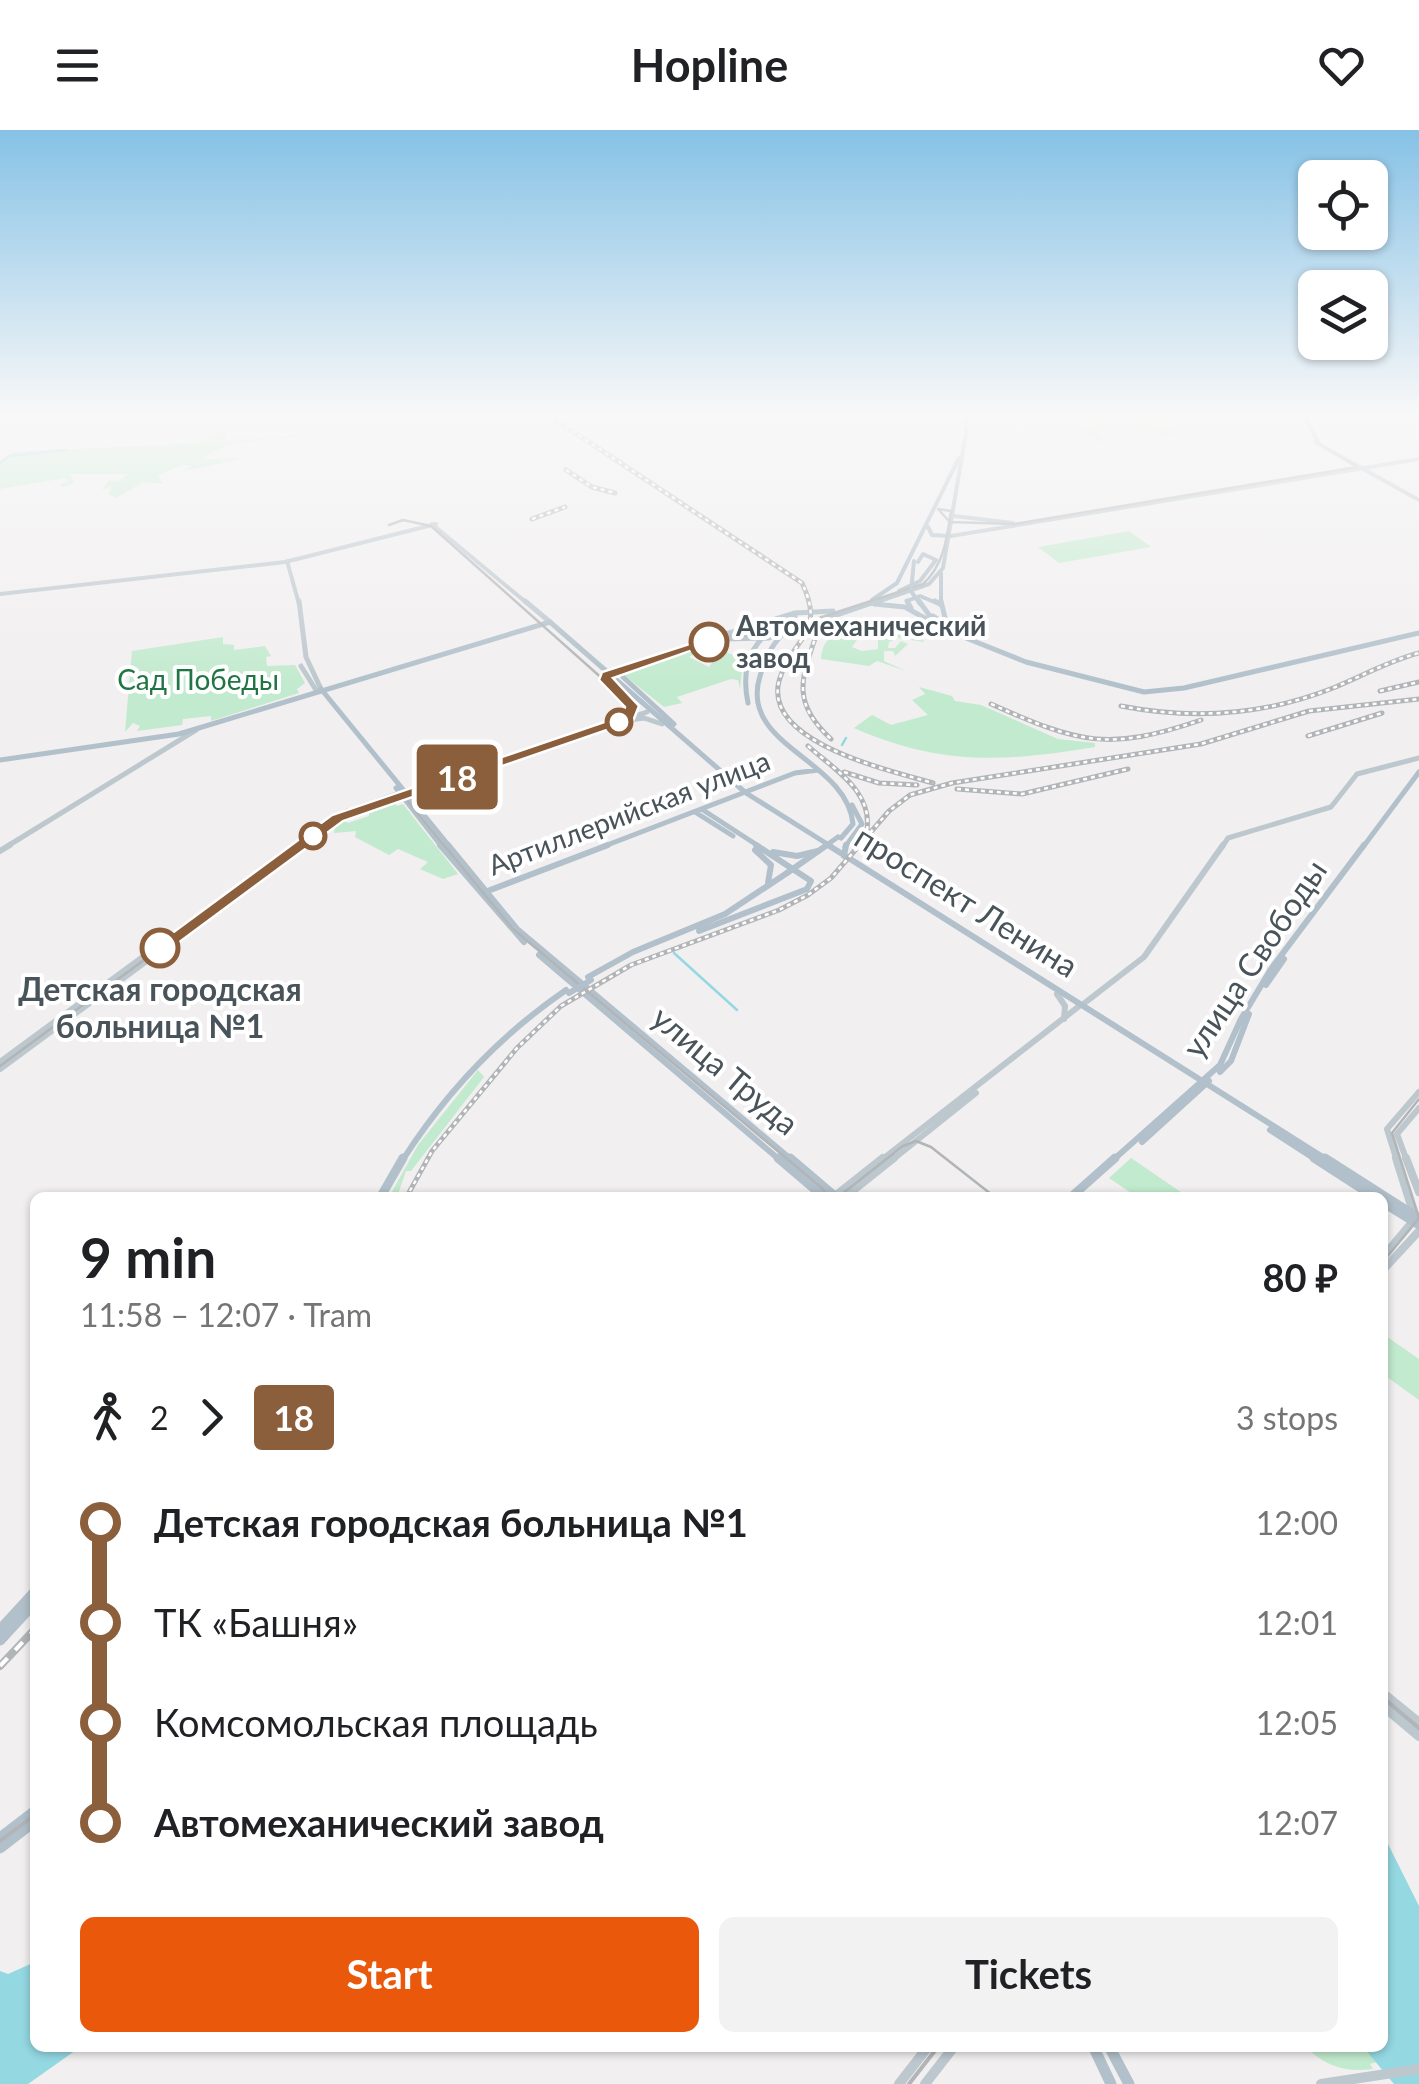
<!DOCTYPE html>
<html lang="en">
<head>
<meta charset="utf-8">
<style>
  body { margin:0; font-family:Lato,sans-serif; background:#f2f2f2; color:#202124; height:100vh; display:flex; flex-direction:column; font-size:38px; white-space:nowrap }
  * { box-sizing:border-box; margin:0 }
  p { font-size:32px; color:#757577 }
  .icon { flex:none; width:55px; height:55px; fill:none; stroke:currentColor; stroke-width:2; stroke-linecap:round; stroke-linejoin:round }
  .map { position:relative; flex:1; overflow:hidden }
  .panel { position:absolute; left:30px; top:1062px; width:1358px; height:860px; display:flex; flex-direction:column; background:#fff; border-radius:15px; box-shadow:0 2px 8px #0004 }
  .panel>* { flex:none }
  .badge { padding:0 20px; border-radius:8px; font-size:35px; line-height:65px }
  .controls { position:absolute; left:1298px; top:30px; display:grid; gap:20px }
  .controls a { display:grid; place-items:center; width:90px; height:90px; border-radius:15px; background:#fff; box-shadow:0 2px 8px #0004; font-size:50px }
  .map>.badge { position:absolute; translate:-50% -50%; box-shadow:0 0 0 5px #fff }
  .legs { display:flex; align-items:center; gap:15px; height:110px; padding:0 50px; font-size:32px }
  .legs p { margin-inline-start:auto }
  .headline { display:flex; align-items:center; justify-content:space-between; height:170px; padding:0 50px }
  h1 { font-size:55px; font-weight:700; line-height:75px }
  .button { display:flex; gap:20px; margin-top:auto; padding:20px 50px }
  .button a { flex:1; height:115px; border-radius:15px; background:#ea580c; color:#fff; font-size:40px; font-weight:700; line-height:115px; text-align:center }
  .button a+a { background:#f2f2f2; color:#202124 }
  ul { padding:0 50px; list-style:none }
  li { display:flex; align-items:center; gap:35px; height:100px; font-size:38px }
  li i { display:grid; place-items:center; width:15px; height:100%; margin:0 12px; background:currentColor }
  li i::after { content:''; width:25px; height:25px; margin:-12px; border:8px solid; border-radius:50%; background:#fff }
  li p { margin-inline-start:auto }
  li:first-child i { background:linear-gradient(#0000 50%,currentColor 0) }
  li:last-child i { background:linear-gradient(currentColor 50%,#0000 0) }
  header { display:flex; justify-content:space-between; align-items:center; height:130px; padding:0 50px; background:#fff; font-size:45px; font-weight:700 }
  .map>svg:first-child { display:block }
</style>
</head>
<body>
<header><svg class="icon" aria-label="menu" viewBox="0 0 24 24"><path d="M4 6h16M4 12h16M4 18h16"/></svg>Hopline<svg class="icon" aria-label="heart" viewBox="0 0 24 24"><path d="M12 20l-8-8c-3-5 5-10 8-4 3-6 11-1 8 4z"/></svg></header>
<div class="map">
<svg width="1419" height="1954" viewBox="0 0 1419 1954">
  <rect width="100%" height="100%" fill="#f1efef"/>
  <path fill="#c2eace" d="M1115,283H1157L1146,285L1182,292L1175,295L1176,304C1159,309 1148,298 1132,300L1128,297L1136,294L1131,290L1093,300L1104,309L1101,313L1080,299L1092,295L1078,290L1085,293V289Z
    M225,300L226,310L305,305C274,314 230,304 204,329L241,328C231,331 189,341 183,340L193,336L182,335L158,345L163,354L144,352L116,368L109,364L112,356L102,360L109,350L118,351L129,344H70L74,353L64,357L60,354L68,352L66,348L0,359V332L13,322L197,313Z
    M1129,401L1151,417L1059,433L1038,417Z
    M890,496L902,497L897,501L906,499L917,504L914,509L922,507L924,512L898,508L889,512L888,518H895L901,511L908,514L895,526L893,521H884V531L906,541L877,531L869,536L821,529C822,502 848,496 871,498L842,502L857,510L852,517L862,521L878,519V509L867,504L890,506L894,504Z
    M223,507V514L234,515V520L265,516L271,526L266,527L267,536L295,535L305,553L297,559L299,563L211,591V586L183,589L182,595L137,601L140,596L133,593L125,602L132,521Z
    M707,517L689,527L709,537L716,527L708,521L718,518L743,530L740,559L738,550L731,549L677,567L682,573L664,577L624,545L625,542Z
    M919,557L952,566L955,571L981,575L1058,609L1095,613V617C1005,632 940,636 854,598L872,585L891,595L928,585L912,570L925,564Z
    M394,671L397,676L403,674L458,744L443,749L420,739L428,732L398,719L389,725L355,707L356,701L334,703L335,696L344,689L348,693L369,686V680Z
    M478,940L484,947L411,1041H406L397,1067H389L418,1015Z
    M1131,1028L1188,1067H1137L1109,1048Z
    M1383,1204L1419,1229V1270L1383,1244Z
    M1312,1918H1364L1377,1932L1370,1934L1373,1939C1347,1942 1330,1938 1310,1921Z"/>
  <path fill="#94d8e2" d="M1383,1704L1419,1776V1954H1394L1364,1918H1382Z
    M35,1832V1918H79L28,1954H0V1841L8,1844Z"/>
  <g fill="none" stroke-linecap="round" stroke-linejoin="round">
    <path stroke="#94d8e2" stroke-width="2.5" d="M0,333L9,326L65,320
      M842,615L846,608
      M674,823L737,880"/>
    <path stroke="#bcc7ce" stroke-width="4" d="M1303,283L1319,313
      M1315,312L1419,370
      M954,386L1013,393
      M432,394L528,474
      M951,406L1419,329
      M287,431L299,474
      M0,464L285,432L436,394"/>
    <path stroke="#bcc7ce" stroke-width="5" d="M299,471L306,527L321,559
      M525,471L550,492
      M301,536L316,560
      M626,564L635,577L633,584
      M629,590L644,588L662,594
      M404,662L647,582
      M363,676L399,663
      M6,717L196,600
      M295,717L347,681
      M300,717L333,693L402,667
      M1222,717L1228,708L1331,677L1357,644L1419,628"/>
    <path stroke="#bcc7ce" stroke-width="6" d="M0,721L10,715
      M263,739L298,715
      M1057,864L1065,876L1064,889
      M1082,875L1144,827L1223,715
      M0,932L196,788
      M0,939L304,715
      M880,1031L1078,877
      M891,1031L976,963
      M1397,1031L1387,999L1419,962
      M1407,1031L1397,1004L1419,978"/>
    <path stroke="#bcc7ce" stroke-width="8" d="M1396,1028L1414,1085
      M1406,1028L1419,1062
      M835,1066L883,1028
      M844,1068L894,1028
      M1382,1128L1413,1091
      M1382,1141L1419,1101"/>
    <path stroke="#bcc7ce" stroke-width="10" d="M1382,1563L1419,1593
      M1382,1575L1419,1606
      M899,1954L927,1918
      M925,1954L953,1918
      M1321,1954L1419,1939"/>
    <path stroke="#b1c0ca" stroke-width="4" d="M928,397L932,405L951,406
      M941,443V474
      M899,461L920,451L936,430L923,424L918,432
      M872,470L897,453L959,328
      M871,474L929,454L943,438L966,303L965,283
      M909,474L907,471L920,466L939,474"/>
    <path stroke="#b1c0ca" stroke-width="5" d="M907,471L911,478
      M935,471L941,475
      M941,471L946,492
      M874,474L905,477L946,500L1026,532L1144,562L1184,558L1419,503
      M933,486L955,500
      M550,492L746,663L832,717
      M782,505C770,517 765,530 760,546C738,616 847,629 853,694L841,708
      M716,507L795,483L833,481
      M612,544L725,509L769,508L878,471
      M623,547L674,594
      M321,559L450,717
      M0,630L179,604L550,492
      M396,658L442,717
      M703,680L760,717
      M695,682L733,706
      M602,717L795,643L818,640
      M845,717L862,694L852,675
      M1363,717L1419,642"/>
    <path stroke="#b1c0ca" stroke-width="6" d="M440,715L524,812
      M448,715L517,799L793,1031
      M828,715L1329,1031
      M755,720L771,735L768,753
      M773,722L797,726L818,721
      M844,726L846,715
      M485,762L608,715
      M699,801L807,759L811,751L756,715
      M539,825L781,1031
      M588,847L633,822L725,784L787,743
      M1266,855L1284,829
      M1220,942L1231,931L1249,884
      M1270,1000L1318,1031
      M1142,1012L1209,951
      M402,1031C446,962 499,906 566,860
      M1112,1031L1220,935L1241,889L1271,839L1364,715"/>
    <path stroke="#b1c0ca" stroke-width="9" d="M778,1028L825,1068
      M790,1028L837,1068
      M1314,1028L1376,1068
      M1325,1028L1419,1088
      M380,1068L403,1028
      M1070,1068L1115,1028
      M1382,1072L1419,1095"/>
    <path stroke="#b1c0ca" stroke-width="11" d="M0,1500L35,1462
      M0,1510L35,1472
      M0,1708L35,1681
      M0,1718L35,1691
      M1094,1918L1111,1954
      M1110,1918L1129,1954"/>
    <path stroke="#b2b5b8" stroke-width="2.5" d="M949,392L1014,394L1357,337L1318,313L1302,283
      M614,558L605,549L607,545L729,506L767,505L923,454C944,435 947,408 951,381L938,379L948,390
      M392,668L406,669L513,799L823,1059L828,1068
      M0,936L337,688L630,587L632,575L431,396L403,390L389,395
      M837,1068L903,1016L916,1011L931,1017L996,1068
      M1382,1133L1419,1088L1392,1003L1419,969"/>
    <path stroke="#b2b5b8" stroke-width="4" d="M1382,1567L1419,1598
      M0,1711L35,1685
      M909,1954L937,1918"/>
    <defs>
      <path id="rail-far1" d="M545,283L802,453C827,505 791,508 779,551C763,613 892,641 933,653
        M566,340L592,357L615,363
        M532,389L565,377
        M817,503C801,549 791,572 831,609
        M1380,561L1419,552
        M991,574C1079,613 1107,622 1201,590
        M1121,576C1193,590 1265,585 1333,558C1362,546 1389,531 1419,523
        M1308,606L1382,583
        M808,616C836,641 876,663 866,706
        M844,642L879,653L917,655
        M957,659L1022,664L1128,639
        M406,1068L432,1021L517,918L561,876L631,835L779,780L808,765L831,748L889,681L910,665L952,653L1201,614L1309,581L1419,569"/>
      <path id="rail" d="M0,1536L35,1499"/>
    </defs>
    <use href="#rail-far1" stroke="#b2b5b8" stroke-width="5"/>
    <use href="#rail" stroke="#b2b5b8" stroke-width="8"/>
    <use href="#rail-far1" stroke="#fff" stroke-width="2.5" stroke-dasharray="4" stroke-linecap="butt"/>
    <use href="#rail" stroke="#fff" stroke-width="4" stroke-dasharray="11" stroke-linecap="butt"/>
    <path stroke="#b1c0ca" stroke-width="4" d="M914,431L911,461L920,474"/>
    <path stroke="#b1c0ca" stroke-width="5" d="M919,471L932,489
      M748,573C739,530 756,503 795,486
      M824,717L838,707"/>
    <path stroke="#b1c0ca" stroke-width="6" d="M787,743L827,715
      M569,863L591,850"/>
  </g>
  <linearGradient id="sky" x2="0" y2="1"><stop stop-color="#86c2e6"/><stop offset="0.51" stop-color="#f9f8f8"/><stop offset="1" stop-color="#f9f8f8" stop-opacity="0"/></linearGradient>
  <rect width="1419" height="557" fill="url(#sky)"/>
  <path fill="#8b5e3c" stroke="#fff" stroke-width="2.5" d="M705,509L716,512L613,548L639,576L633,591L343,691L166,822H154L152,818L332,685L622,586L625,577L599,550L602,542Z"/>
  <g fill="#fff" stroke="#8b5e3c" stroke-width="5">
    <circle cx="709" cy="512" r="18"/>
    <circle cx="619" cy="592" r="12"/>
    <circle cx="313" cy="706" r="12"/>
    <circle cx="160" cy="818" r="18"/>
  </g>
  <g text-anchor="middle" stroke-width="8" stroke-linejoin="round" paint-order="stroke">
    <g font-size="28" font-weight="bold" fill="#49535a" stroke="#fff" text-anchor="start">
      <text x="736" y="506">Автомеханический<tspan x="736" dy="32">завод</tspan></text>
    </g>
    <g font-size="28" fill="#217444" stroke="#fff">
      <text x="198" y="560">Сад Победы</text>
    </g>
    <g font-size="28" fill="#49535a" stroke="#fff">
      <text transform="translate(629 683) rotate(-21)" y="10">Артиллерийская улица</text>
    </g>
    <g font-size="32" fill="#49535a" stroke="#fff">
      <text transform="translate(966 772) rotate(32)" y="11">проспект Ленина</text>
      <text transform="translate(1255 829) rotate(-56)" y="11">улица Свободы</text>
      <text transform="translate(725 941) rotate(40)" y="11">улица Труда</text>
    </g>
    <g font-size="32" font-weight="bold" fill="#49535a" stroke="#fff">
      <text x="160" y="871">Детская городская<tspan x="160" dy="37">больница №1</tspan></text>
    </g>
  </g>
</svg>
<div class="controls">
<a><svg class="icon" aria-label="locate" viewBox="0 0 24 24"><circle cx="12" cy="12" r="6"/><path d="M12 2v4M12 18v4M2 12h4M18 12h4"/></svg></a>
<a><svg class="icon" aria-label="layers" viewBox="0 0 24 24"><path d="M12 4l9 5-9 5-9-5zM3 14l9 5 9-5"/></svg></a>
</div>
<b class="badge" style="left:457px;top:647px;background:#8b5e3c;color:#fff">18</b>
<section class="panel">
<div class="headline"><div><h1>9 min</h1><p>11:58 – 12:07 · Tram</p></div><b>80 ₽</b></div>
<div class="legs"><svg class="icon" aria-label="walk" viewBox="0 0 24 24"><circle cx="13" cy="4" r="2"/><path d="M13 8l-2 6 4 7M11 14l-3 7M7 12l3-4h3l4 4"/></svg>2<svg class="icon" aria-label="forward" viewBox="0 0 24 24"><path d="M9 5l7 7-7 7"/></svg><b class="badge" style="background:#8b5e3c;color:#fff">18</b><p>3 stops</p></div>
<ul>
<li><i style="color:#8b5e3c"></i><b>Детская городская больница №1</b><p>12:00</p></li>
<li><i style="color:#8b5e3c"></i><span>ТК «Башня»</span><p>12:01</p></li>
<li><i style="color:#8b5e3c"></i><span>Комсомольская площадь</span><p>12:05</p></li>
<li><i style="color:#8b5e3c"></i><b>Автомеханический завод</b><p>12:07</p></li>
</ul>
<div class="button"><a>Start</a><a>Tickets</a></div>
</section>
</div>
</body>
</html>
